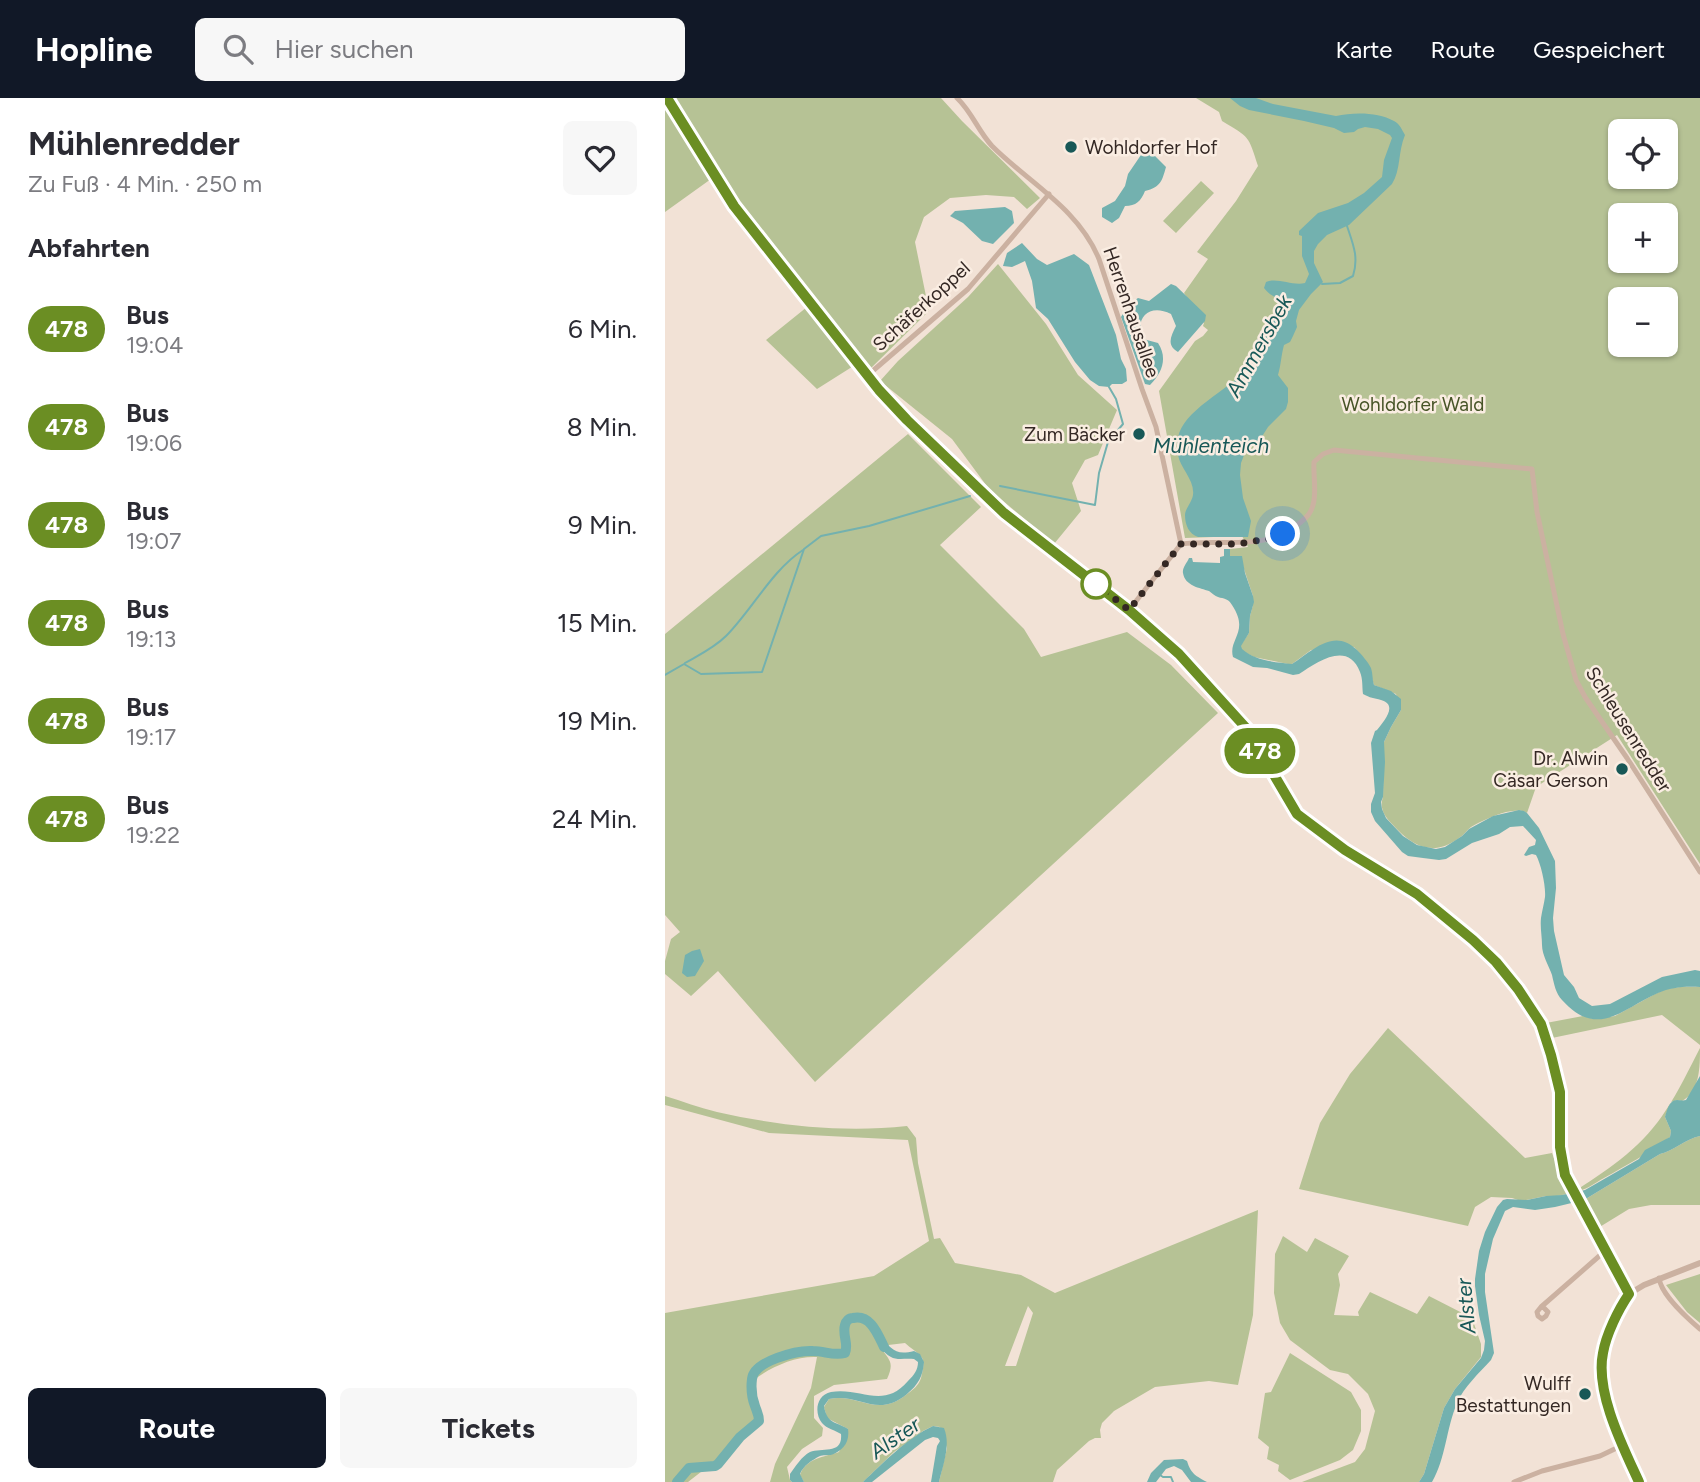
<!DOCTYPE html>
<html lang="de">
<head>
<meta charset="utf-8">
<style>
  body { margin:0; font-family:Figtree,sans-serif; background:#f7f7f7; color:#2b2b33; height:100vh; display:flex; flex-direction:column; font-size:26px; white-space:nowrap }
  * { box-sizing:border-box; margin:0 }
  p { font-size:23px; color:#7c7c81 }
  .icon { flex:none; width:38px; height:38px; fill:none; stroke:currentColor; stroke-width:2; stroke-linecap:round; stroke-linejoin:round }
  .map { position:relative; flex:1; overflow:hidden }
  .side { display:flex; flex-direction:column; background:#fff; width:665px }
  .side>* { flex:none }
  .badge { padding:0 14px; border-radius:23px; font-size:24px; line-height:46px }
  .buttons { position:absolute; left:943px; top:21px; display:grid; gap:14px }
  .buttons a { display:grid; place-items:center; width:70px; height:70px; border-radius:10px; background:#fff; box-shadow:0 2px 5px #0004; font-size:35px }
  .you { position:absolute; width:35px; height:35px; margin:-18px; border:5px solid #fff; border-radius:50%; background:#1a73e8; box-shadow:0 0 0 10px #1a73e833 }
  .map>.badge { position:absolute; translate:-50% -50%; box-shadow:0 0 0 4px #fff }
  h2 { padding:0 28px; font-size:26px; line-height:63px }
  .round { display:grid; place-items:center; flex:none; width:74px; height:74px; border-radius:10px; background:#f7f7f7 }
  .summary { display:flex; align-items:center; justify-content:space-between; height:119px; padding:0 28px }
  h1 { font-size:33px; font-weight:700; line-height:52px }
  .primary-button { display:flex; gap:14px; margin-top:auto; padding:14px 28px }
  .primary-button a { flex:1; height:80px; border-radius:10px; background:#111827; color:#fff; font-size:28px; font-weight:700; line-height:80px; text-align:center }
  .primary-button a+a { background:#f7f7f7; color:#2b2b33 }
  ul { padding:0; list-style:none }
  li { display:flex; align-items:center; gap:21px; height:98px; padding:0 28px }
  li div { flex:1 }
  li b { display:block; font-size:26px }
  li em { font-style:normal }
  li .badge { min-width:77px; font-weight:700; text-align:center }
  header { display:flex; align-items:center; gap:42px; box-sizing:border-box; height:98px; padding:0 35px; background:#111827; color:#fff }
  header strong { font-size:33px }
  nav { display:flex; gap:38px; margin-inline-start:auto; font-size:24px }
  .search { width:490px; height:63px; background:#f7f7f7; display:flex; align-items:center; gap:18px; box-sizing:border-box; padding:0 24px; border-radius:10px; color:#7c7c81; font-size:26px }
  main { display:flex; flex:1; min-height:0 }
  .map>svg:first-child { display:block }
</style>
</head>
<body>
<header>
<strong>Hopline</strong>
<div class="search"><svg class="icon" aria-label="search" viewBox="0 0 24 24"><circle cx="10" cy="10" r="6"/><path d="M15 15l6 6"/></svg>Hier suchen</div>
<nav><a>Karte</a><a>Route</a><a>Gespeichert</a></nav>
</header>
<main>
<section class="side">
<div class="summary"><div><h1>Mühlenredder</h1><p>Zu Fuß · 4 Min. · 250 m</p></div><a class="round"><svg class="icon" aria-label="heart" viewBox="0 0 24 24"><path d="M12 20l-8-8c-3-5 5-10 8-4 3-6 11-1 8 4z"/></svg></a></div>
<h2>Abfahrten</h2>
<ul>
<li><span class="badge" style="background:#6b8e23;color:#fff">478</span><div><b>Bus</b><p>19:04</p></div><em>6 Min.</em></li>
<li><span class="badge" style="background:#6b8e23;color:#fff">478</span><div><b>Bus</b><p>19:06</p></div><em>8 Min.</em></li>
<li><span class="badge" style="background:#6b8e23;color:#fff">478</span><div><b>Bus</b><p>19:07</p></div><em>9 Min.</em></li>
<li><span class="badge" style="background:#6b8e23;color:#fff">478</span><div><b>Bus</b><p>19:13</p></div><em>15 Min.</em></li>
<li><span class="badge" style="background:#6b8e23;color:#fff">478</span><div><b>Bus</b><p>19:17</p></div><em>19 Min.</em></li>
<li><span class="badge" style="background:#6b8e23;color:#fff">478</span><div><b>Bus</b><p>19:22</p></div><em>24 Min.</em></li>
</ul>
<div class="primary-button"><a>Route</a><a>Tickets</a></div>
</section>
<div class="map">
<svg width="1035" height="1384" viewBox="0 0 1035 1384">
  <rect width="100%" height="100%" fill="#f2e2d6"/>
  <path fill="#b6c295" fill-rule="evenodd" d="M5,0H276L297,23L375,100L362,111L349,99L321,97L285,100L259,119L250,144L264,213L204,272L72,106Z
    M531,0H1035V766L952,637L871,689L862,715C856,711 849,713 841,714C830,717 816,723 806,729C802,732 799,737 794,740C768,759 748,749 728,727C720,719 714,711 718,699L719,644L726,629L736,612L731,596L709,587C704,571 701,562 689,549L646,552L627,566H623L589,559L573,551L584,535L585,518L588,507V498L578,468L565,458V451L583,449L577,438L520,440L494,293L530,243L538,238L543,232L538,228L539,225L519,195L543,161L532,154L571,103L593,68C583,37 585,40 557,23L554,14ZM956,33H1001V79H956ZM956,117H1001V163H956ZM956,201H1001V247H956Z
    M0,6L46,81L0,114Z
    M536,83L549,95L511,135L498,123Z
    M333,166L381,226L413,277L452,312L433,357L420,362L407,385L416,413L389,446L324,391L287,341L215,283L233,263L303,199Z
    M142,209L190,267L152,291L101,242Z
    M243,336L316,409L275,447L359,531L376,559L462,534L506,567L553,615L150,984L53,873L26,898L0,876V863L6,841L15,834L0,817V536Z
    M1015,889H1035V947L997,917L887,940L881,925L918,918L929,921L950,918L990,896L1001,891Z
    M723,930L860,1060L887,1055L902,1096L892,1098H881L856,1103L847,1100L826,1099L810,1109L803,1128L634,1091L655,1025L685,976Z
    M1035,950C1035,969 1035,993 1017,1003L1013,1002L1006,1004L1000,1019L1006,1033L1005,1039C984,1055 962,1067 939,1080C930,1085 924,1090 914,1093L913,1091C946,1070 980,1046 1001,1012C1014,993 1024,971 1035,950Z
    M0,998C17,1003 35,1010 52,1014C114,1028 179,1035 242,1028L251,1040L253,1065L269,1141L275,1140L290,1165L356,1177L390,1195L593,1112L588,1217L573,1287L544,1283L490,1289L449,1313L437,1325L435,1332L436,1340H430L424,1343L392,1372L388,1384H274L282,1350L275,1329L268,1328L258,1333L229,1354L198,1384H139L135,1377C141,1360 159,1359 174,1354L183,1331L162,1320L159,1309L164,1301C194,1295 212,1321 242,1296C248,1292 254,1287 256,1280C262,1256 257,1260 240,1245L215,1248C224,1263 230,1263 222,1281L169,1287L149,1298V1320L158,1330L157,1338L137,1351L122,1369L125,1382L127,1384H105L110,1366L146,1290L152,1259C129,1258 106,1269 87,1283C87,1291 87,1299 89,1307C91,1313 94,1317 94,1323L67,1349L50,1368L41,1370L23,1384H0V1215L209,1178L264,1143L243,1042L104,1035L0,1007ZM363,1208L368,1215L351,1268H340Z
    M1035,1038V1107H986L964,1111L933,1130L919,1102L995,1056C1009,1053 1020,1041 1035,1038Z
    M618,1138L642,1154L650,1140L684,1158L673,1176L675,1187L669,1217L694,1218L693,1214L705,1194L752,1216L764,1198L807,1220L816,1246V1259L790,1291L779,1310L759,1376L754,1384H637L690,1364L700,1351L710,1313L703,1296L683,1276L665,1272L625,1242L615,1225L609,1195L610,1156Z
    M1035,1176V1225L1022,1214L1001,1187Z
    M625,1255L686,1294L696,1312V1333L688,1352L675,1362L625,1382L613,1373L614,1367L602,1361L604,1349L593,1340L600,1295L606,1294Z"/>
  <path fill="#73b1af" d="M565,0H591L608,6L671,18C689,14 713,14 729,23C735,26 737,32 740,37C733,53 736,72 727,86L684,127L662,137L653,146L649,153V165L658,184L646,196L634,212L631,223L632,229L628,238L625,244L619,247C616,258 616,267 613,277L623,290V304L621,311L603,329L596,340L581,352L576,365L575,377L578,400L586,423L583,439H533C524,436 520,427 520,417C520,411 527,404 528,397C530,382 515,370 513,357C512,352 512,345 513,340C517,313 563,292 581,272C587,267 590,261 594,255L595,251L591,242L605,237L610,215L616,211L619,212L623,206C614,201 606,199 599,190L601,184C612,179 627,188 640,185L644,176L637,158V138L634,137V133L653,115L683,105L699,95L717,79L719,62L727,40L725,37L713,31L700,29L693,31L689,34L679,35L669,30L639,23L584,12L575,8Z
    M485,53L501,69C497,83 496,89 480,93C476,103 471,108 460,108L454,120L447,125L437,119V110L450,103L460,88L463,76L478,54Z
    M340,109L347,113L349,125L328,146L317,143L298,125L285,118L290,113Z
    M357,145L372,161L382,167L409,156L424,167L451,237L456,261L461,271L462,283L457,286H447L444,289L434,288L425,282L410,264L383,221L371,210L367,183L360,163L347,169L338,168L342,155Z
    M506,186L511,188L541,217L540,223L513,254C501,247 506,238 511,228L506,216C484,205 469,220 478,241L493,245C503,260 497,275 485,287L480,286L456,219L463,207L473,200L484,203Z
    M559,451H565V458H577L580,475L588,498L589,504L585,518L584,535L576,548L577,551C590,563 610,564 627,566C647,553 669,529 692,552C697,557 703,564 706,570C708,576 707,581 709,587L726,593L736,601V612L726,629L719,644L720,664L718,699L716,704L717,711L721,720L738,738L752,747L771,751L780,749L797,738L804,731L828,718L854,712L859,713L862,715L874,730L890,763L891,790L888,820L889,833L899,877L909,889L914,900L927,908L945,906L997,879L1030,872L1035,873V889C1021,888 1006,889 993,895C958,910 933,942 897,902C891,896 889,886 887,877C884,868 877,857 877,847C877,838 875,829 876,820C877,813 879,806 880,799C881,788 876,766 871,757L867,756L861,758L859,757L864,749L870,747L871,742L858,728L845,729L834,736L807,745L781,761L774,762L758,760L743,758L737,754L710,723L706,714V706L710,695L706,645L710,633L712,632C718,624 734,607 716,602C709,600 705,600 698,596C697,589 698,581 695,574C683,542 652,564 634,576L628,577L602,570L588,569L568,559C563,541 585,534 567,507C563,500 559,501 553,499C550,498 547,495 544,493C535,490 520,488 518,475C517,470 522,465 524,460H527L528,464L555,465V459L559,458Z
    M35,851L39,863L30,878L22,879L17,875L20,857L27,853Z
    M1035,978V1038C1020,1041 1009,1053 995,1056L919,1102L890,1109L870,1112L848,1109L840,1113L828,1141L820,1176V1194L829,1255L826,1262C814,1275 799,1289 792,1305C781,1331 781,1360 767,1384H754L759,1376L779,1310L790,1291L816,1260L819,1252L820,1243L814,1217L810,1188V1181L814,1153L820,1134L832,1109L838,1102L842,1101L862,1102L881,1098L897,1097L920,1092L974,1061L980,1052L1005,1039L1006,1033L1000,1019C1002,1013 1004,1002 1012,1002C1015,1002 1018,1003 1021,1002Z
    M214,1238C227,1250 229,1258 249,1253L255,1256L259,1264C258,1278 253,1287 242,1296C212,1321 195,1295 164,1301L159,1308C162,1326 170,1323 183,1331C185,1344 178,1353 166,1357C164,1357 157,1357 155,1358C147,1362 138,1368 135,1376L139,1384H127L125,1382V1376C130,1369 137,1358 145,1354C157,1349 178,1357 176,1336C170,1332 162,1331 157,1325C149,1315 151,1297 166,1294C196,1289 218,1312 243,1283C249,1277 253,1272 253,1264L249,1261C231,1260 228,1265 214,1248Z
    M268,1328L279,1330C286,1347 278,1367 274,1384H266L272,1348L275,1343L273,1340L268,1339L260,1342L207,1384H198C218,1365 242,1340 268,1328Z
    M518,1361L522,1363C526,1376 531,1378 542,1384H526L517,1372L509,1368L501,1371L491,1384H482L486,1375L499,1362Z"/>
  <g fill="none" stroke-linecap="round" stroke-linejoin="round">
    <path stroke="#73b1af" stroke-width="2" d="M657,186L675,185L688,178C694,159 688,146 682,128
      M335,388L430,407L434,375L443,344L458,326L451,301L444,289
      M20,565C34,557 49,550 61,538C87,512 107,472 138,452
      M0,577L19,566L36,576L97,574L139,451L156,438L204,428L305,398
      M495,1377L498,1379H506L508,1384"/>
    <path stroke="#73b1af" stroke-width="10" d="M12,1384L24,1370L50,1368L53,1366L75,1339L94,1323C94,1317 92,1314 90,1308C87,1300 86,1289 87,1281C89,1263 132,1252 148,1253C160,1253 168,1258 180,1255C184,1246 177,1237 180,1227C181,1223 184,1220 188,1220C206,1216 213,1237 219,1249"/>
    <path stroke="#cbb1a1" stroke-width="5" d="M292,0C307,14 313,33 327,48C364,85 413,110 434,161L477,291L491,329L516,446
      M203,277L303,191L384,96
      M464,512L516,446C558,440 600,455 636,424C642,419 646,415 648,407C652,394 648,378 649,364L658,356L669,352L867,371L872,414L898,536L911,582L920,599L962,660L1035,774
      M994,1180C996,1196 1022,1220 1035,1231
      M876,1209L879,1210L883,1214L881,1218L877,1221L873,1218L872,1214L876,1209L940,1153
      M849,1384L877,1373L935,1358L958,1347"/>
    <path stroke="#cbb1a1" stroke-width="6" d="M2,0L69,108L214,292L242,322L339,416L464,512L515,556L582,631L632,716L680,752L752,796L808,842L831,864L853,891L876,926L886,956L895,994V1049L897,1068L900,1077L964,1196
      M974,1384L944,1314L938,1284V1253L953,1214L964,1196L979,1187L1035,1165"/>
  </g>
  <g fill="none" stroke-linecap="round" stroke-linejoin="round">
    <defs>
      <path id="line" d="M2,0L69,108L214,292L242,322L339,415L464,512L514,556L582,631L632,716L680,752L752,796L808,842L831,864L853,891L876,926L886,957L895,994V1049L900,1077L964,1196C953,1212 941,1237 938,1255C930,1294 958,1349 974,1384"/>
    </defs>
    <use href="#line" stroke="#fff" stroke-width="16"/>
    <use href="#line" stroke="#6b8e23" stroke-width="10"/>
    <path stroke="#342824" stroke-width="7" stroke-dasharray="0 12.6" d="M431,486L464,512L516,446H574L606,440L618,436"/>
  </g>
  <g fill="#185857" stroke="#faede2" stroke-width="2.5">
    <circle cx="406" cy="49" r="7"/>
    <circle cx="474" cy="336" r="7"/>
    <circle cx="957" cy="671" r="7"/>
    <circle cx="920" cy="1296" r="7"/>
  </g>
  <circle fill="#fff" stroke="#6b8e23" stroke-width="3.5" cx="431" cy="486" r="14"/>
  <g text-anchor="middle" stroke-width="5" stroke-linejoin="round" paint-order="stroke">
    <g font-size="19" fill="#342824" stroke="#faede2" text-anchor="end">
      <text x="420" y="56" text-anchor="start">Wohldorfer Hof</text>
      <text x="460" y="343">Zum Bäcker</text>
      <text x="943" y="667">Dr. Alwin<tspan x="943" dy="22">Cäsar Gerson</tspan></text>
      <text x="906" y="1292">Wulff<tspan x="906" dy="22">Bestattungen</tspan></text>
    </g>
    <g font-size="19" fill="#342824" stroke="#faede2">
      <text transform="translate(256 208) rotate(-42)" y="7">Schäferkoppel</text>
      <text transform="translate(467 214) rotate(71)" y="7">Herrenhausallee</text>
      <text transform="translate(964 631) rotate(58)" y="7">Schleusenredder</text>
    </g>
    <g font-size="19" fill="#475427" stroke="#faede2">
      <text x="748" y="313">Wohldorfer Wald</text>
    </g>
    <g font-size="21" font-style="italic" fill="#185857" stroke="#faede2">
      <text transform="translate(594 248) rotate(-61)" y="7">Ammersbek</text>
      <text x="546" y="355">Mühlenteich</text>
      <text transform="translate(801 1208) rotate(-95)" y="7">Alster</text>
      <text transform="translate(230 1340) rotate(-35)" y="7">Alster</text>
    </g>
  </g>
</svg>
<div class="buttons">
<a><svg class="icon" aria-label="locate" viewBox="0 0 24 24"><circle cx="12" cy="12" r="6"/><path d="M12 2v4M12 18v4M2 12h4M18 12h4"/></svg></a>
<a>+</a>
<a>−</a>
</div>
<div class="you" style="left:618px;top:436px"></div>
<b class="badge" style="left:595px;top:653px;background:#6b8e23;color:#fff">478</b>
</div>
</main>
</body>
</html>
